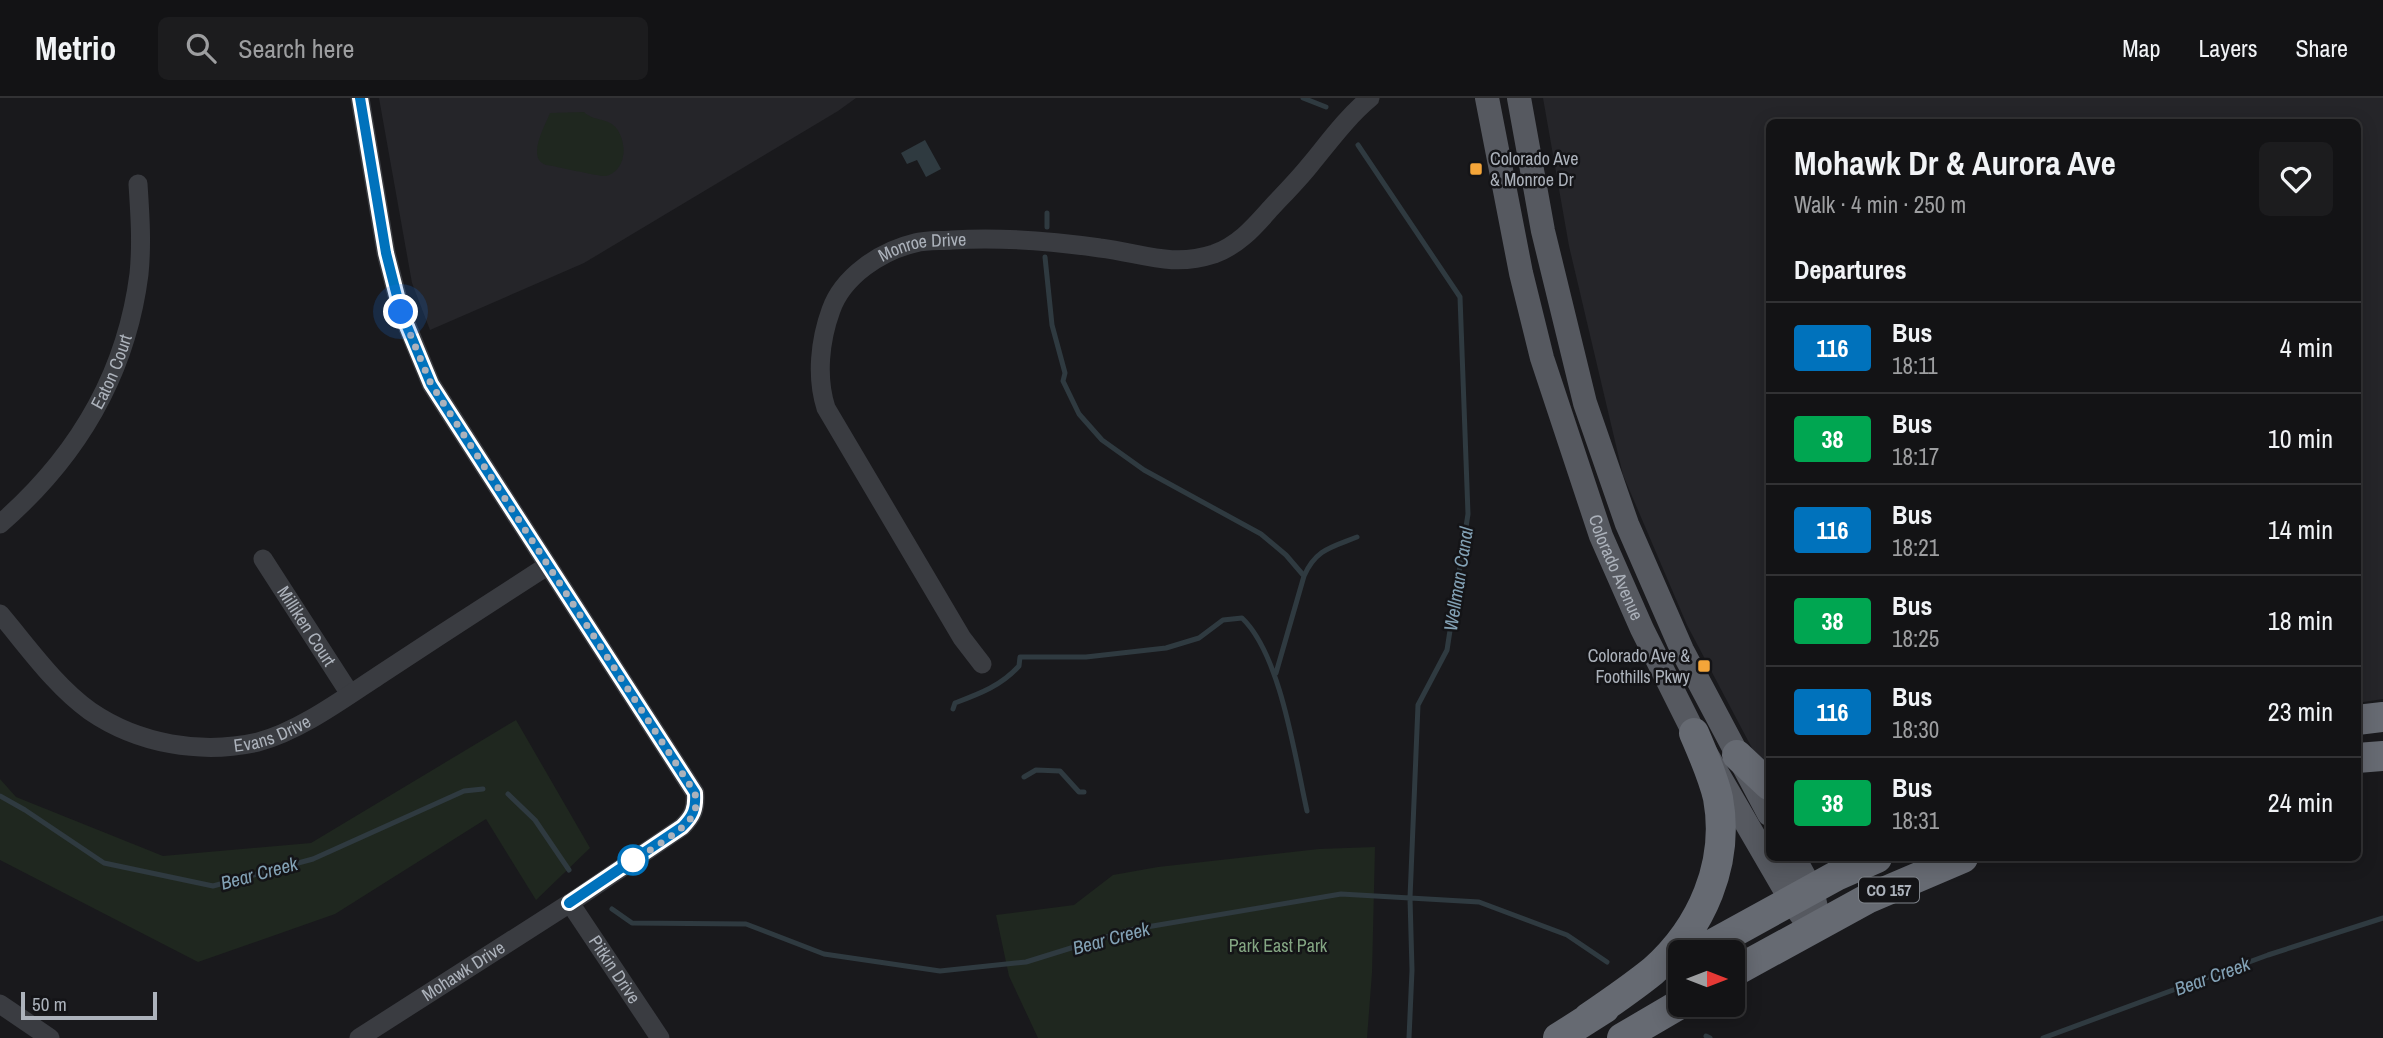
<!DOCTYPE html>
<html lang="en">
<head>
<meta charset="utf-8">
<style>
  body { margin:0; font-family:"Archivo Narrow",sans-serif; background:#1c1c1e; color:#f1f3f6; height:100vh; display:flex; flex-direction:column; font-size:26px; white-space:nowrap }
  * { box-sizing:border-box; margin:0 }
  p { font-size:23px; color:#9d9ea0 }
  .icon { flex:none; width:38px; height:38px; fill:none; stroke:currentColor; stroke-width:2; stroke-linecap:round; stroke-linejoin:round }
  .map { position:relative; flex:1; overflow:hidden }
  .panel { position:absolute; left:1766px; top:21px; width:595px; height:742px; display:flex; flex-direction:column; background:#131315; border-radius:10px; box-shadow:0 4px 18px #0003,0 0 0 2px #323234 }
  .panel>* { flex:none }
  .badge { padding:0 14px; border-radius:5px; font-size:24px; line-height:46px }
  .needle { width:46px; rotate:90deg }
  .buttons { position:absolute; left:1668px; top:842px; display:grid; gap:14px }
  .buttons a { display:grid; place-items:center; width:77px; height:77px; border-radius:10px; background:#131315; box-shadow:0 4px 18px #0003,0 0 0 2px #323234; font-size:35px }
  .scale { position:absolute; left:21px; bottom:18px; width:136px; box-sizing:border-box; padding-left:7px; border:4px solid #acb2bb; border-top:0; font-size:19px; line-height:24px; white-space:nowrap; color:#acb2bb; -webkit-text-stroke:5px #141417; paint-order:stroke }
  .you { position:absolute; width:35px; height:35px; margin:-18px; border:5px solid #fff; border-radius:50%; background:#1a73e8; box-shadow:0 0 0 10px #1a73e833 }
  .map>.badge { position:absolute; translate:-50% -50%; box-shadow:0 0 0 4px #fff }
  h2 { padding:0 28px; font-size:26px; line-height:63px }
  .round { display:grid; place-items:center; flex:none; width:74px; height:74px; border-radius:10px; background:#1c1c1e }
  .head { display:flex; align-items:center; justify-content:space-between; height:119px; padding:0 28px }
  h1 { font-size:33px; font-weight:800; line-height:52px }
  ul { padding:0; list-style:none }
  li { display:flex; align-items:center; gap:21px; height:91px; padding:0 28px; border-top:2px solid #323234 }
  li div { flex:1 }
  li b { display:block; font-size:26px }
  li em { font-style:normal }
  li .badge { min-width:77px; font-weight:700; text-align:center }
  header { display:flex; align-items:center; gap:42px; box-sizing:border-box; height:98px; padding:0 35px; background:#131315; border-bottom:2px solid #323234 }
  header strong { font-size:33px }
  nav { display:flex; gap:38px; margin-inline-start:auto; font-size:24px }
  .search { width:490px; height:63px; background:#1c1c1e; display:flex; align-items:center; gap:18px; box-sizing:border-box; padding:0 24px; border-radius:10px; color:#9d9ea0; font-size:26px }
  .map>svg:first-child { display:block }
</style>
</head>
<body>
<header>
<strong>Metrio</strong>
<div class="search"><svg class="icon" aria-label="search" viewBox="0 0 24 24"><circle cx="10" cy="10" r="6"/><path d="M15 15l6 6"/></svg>Search here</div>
<nav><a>Map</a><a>Layers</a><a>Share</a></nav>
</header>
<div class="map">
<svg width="2383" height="940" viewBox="0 0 2383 940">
  <rect width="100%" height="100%" fill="#19191c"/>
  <path fill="#252529" d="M379,0H856L838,13L584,165L430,232L412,185Z
    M1543,0H2383V601L2357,605V24H1769V673L1754,654L1687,527L1623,377L1569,148Z"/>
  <path fill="#1f271f" d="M584,14C594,24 608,19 617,31C622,38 625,50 623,58C622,67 615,76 606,78C600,79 556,68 546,67C526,60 545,28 550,15Z
    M516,622L590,750L536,802L486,721L335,816L198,864L0,762V681L16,699L163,758L311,745Z
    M1375,749L1372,875L1367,940H1038L1009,878L996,817L1074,807L1113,777L1158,769L1319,751Z"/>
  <path fill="#2f3a40" d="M925,42L941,71L926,79L917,62L907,66L901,55Z"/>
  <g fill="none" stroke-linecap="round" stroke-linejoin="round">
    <path stroke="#2f3a40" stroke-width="5" d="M1303,0L1326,9
      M1358,47L1460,199L1468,416L1447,552L1418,607L1410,800L1412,872L1409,940
      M1047,129V115
      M1045,159L1052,227L1065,275L1063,283L1079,316L1102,342L1144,372L1261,436L1286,457L1304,478
      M1276,575L1304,478C1316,451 1332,449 1357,439
      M953,611L955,605C979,596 1001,588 1019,568L1020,559H1086L1166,550L1199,540L1223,522L1242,520C1281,557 1295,660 1307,713
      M1024,679L1036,672L1060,673L1079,694H1084
      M508,696L535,722L569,772
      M0,698L25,712L104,765L213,788L313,761L464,693L483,691
      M612,811L632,825L746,826L824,856L940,873L1026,864L1129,832L1341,796L1479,804L1567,837L1607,864
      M1706,938L1710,940
      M2043,940L2268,857L2383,820"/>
    <g stroke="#3a3c41" stroke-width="19">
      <path id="s1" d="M0,426C76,360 126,278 139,176C142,146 140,116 138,86"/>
      <path id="s2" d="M263,461L350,596"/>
      <path id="s3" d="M0,516C28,549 55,588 90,613C138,646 201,657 258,644C298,634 343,601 378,578C434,541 491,504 547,468"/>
      <path id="s4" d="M982,566L962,540L826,310C816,279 820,242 831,212C843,178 881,153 915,145C926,142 940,143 952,142C1001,139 1051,143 1100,150C1142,155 1171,170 1214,156C1239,147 1254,129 1271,110C1284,96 1298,82 1310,67C1329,44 1347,19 1370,0"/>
      <path id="s5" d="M570,805L660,940"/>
      <path d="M0,906L50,940"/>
      <path id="s6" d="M359,940L570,805L682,729C693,718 696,711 695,695L431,286L401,213L386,155L360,0"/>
    </g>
    <g stroke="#565960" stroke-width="24">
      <path id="s7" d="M1487,0L1521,175L1542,260L1601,438L1642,531L1694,635L1791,802L1803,819L1816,828C1820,802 1806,782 1794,760"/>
      <path d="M1519,0L1543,133L1585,305L1627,426L1682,552L1769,716"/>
    </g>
    <path stroke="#666a72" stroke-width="30" d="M2357,622L2383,619
      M1737,657L1769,687
      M2357,660L2383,658
      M1698,854L1836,778L1877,760
      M1732,875L1867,801L1963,760
      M1588,920C1610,905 1632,890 1653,873C1702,830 1730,765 1718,700C1713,678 1703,656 1694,635
      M1558,940L1605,910
      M1622,940L1680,906"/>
  </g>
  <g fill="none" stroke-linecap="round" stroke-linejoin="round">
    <defs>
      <path id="line" d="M360,0L386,155L401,214L431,286L695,695C696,711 693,718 682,729L569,805"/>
    </defs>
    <use href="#line" stroke="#fff" stroke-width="16"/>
    <use href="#line" stroke="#0072bc" stroke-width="10"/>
    <path stroke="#acb2bb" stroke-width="7" stroke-dasharray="0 12.6" d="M401,214L431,286L695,695C696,702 697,710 693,717C682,735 646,754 629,765L633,762"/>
  </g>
  <g fill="#f4a539" stroke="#141417" stroke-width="2.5">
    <rect x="1469" y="64" width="14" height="14" rx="3.5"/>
    <rect x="1697" y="561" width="14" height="14" rx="3.5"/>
  </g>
  <circle fill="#fff" stroke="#0072bc" stroke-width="3.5" cx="633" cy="762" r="14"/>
  <g text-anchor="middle" stroke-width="5" stroke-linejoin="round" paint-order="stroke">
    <rect fill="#141417" stroke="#7e838a" stroke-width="2" x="1859" y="779.5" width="60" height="25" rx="5"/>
    <g font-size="16" font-weight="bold" fill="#acb2bb">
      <text x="1889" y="798">CO 157</text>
    </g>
    <g font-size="18" fill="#acb2bb" stroke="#141417" text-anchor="start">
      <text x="1490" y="67">Colorado Ave<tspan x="1490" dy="21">&amp; Monroe Dr</tspan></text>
      <text x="1690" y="564" text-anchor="end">Colorado Ave &amp;<tspan x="1690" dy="21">Foothills Pkwy</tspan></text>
    </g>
    <g font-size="18" fill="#acb2bb" stroke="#141417">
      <text dy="6" stroke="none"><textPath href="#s4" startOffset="518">Monroe Drive</textPath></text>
      <text dy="6" stroke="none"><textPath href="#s1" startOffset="191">Eaton Court</textPath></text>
      <text dy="6" stroke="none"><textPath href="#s7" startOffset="488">Colorado Avenue</textPath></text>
      <text dy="6" stroke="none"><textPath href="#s2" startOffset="80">Milliken Court</textPath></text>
      <text dy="6" stroke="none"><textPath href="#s3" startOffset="324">Evans Drive</textPath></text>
      <text dy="6" stroke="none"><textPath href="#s6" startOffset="124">Mohawk Drive</textPath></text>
      <text dy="6" stroke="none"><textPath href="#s5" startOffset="80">Pitkin Drive</textPath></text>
    </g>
    <g font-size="18" fill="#84a683" stroke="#141417">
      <text x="1278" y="854">Park East Park</text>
    </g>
    <g font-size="19" font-style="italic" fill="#83a2b6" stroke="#141417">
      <text transform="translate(1458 481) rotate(-81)" y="7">Wellman Canal</text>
      <text transform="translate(259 775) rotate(-15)" y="7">Bear Creek</text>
      <text transform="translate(1111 840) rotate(-15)" y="7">Bear Creek</text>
      <text transform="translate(2212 878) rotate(-20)" y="7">Bear Creek</text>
    </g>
  </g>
</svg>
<div class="buttons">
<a><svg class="needle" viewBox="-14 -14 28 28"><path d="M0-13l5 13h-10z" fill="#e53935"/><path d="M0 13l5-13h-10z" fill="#9d9ea0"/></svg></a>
</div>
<div class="scale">50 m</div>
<div class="you" style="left:401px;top:214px"></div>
<section class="panel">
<div class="head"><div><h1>Mohawk Dr &amp; Aurora Ave</h1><p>Walk · 4 min · 250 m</p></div><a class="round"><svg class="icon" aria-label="heart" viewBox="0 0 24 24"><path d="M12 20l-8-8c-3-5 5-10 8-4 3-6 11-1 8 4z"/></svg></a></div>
<h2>Departures</h2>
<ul>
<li><span class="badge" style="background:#0072bc;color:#fff">116</span><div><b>Bus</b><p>18:11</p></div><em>4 min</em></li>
<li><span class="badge" style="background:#00a651;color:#fff">38</span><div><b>Bus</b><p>18:17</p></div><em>10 min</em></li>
<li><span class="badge" style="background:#0072bc;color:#fff">116</span><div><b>Bus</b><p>18:21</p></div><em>14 min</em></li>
<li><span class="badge" style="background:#00a651;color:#fff">38</span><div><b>Bus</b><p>18:25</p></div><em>18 min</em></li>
<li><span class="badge" style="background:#0072bc;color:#fff">116</span><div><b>Bus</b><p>18:30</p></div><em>23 min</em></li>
<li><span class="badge" style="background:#00a651;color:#fff">38</span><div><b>Bus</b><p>18:31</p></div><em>24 min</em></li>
</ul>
</section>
</div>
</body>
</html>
